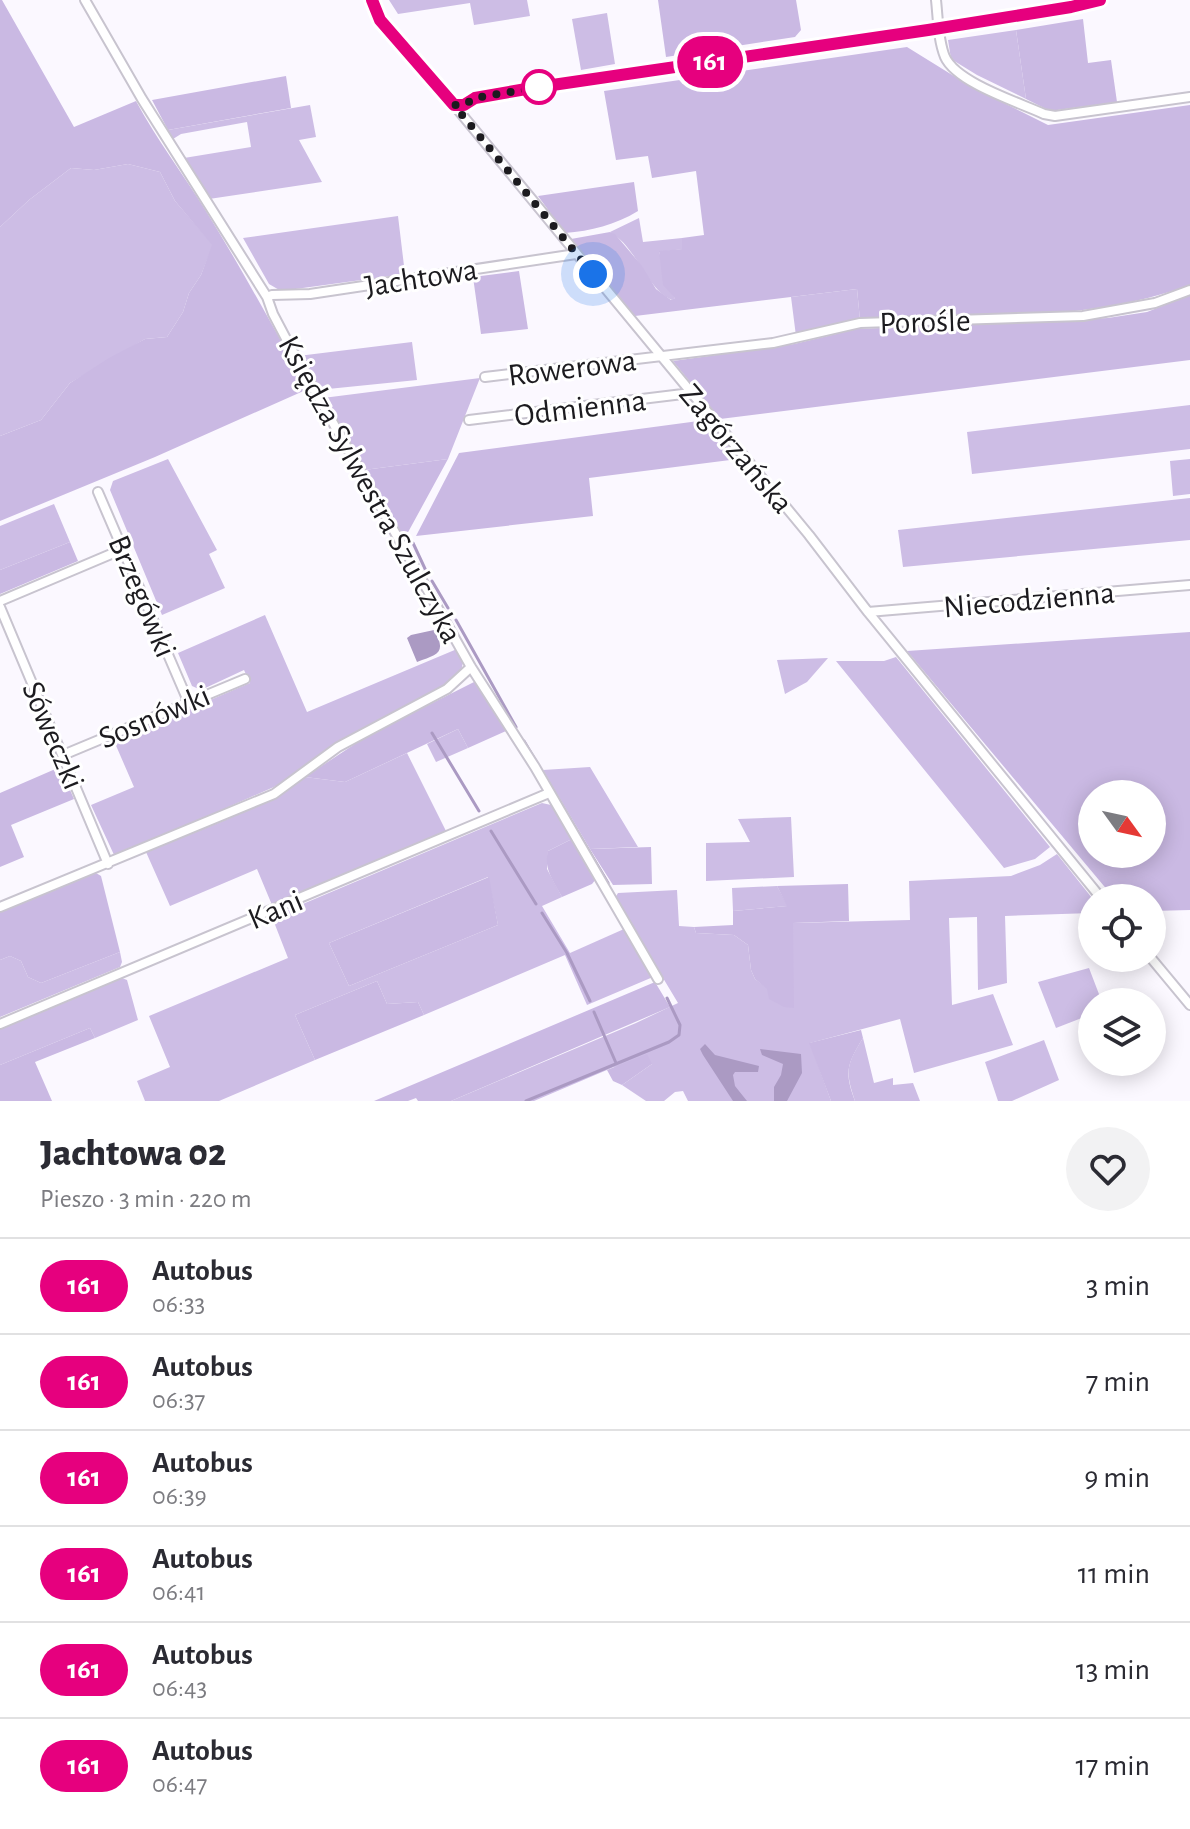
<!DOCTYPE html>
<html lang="pl">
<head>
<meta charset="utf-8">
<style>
  body { margin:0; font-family:"Alegreya Sans",sans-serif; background:#f2f2f3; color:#2b2b33; height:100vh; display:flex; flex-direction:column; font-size:30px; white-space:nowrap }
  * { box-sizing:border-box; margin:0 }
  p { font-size:26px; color:#7c7c81 }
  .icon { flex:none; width:44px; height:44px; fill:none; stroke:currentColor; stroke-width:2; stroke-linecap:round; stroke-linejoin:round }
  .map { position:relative; height:1101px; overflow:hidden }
  .details { display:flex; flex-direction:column; background:#fff; flex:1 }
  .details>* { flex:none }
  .badge { padding:0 16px; border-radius:26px; font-size:28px; line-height:52px }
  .needle { width:52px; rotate:123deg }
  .buttons { position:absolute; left:1078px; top:780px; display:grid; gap:16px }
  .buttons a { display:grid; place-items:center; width:88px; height:88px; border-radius:50%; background:#fff; box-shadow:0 4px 20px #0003; font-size:40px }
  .you { position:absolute; width:40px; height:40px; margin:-20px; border:6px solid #fff; border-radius:50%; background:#1a73e8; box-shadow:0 0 0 12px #1a73e833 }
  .map>.badge { position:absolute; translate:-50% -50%; box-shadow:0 0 0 4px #fff }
  .round { display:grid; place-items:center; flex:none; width:84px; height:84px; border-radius:42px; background:#f2f2f3 }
  .summary { display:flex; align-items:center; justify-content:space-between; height:136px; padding:0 40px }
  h1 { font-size:38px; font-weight:800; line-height:60px }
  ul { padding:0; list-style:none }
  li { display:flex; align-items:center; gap:24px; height:96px; padding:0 40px; border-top:2px solid #e1e1e2 }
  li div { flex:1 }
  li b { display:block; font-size:30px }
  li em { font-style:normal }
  li .badge { min-width:88px; font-weight:700; text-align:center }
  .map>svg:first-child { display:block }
</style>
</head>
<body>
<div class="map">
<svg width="1190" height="1101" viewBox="0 0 1190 1101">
  <rect width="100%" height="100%" fill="#fbf8ff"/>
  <path fill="#cdbde5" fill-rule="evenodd" d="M389,0H527L530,16L474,25L470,3L398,14Z
    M607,13L615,64L581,70L572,19Z
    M1016,30L1026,99L977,75L951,59L948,40Z
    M310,105L316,137L299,140L322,182L209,199L184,158L251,147L247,122L181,134L173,139L168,130Z
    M128,164L160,172L175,201L213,245L201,275L189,293L183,312L167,337L145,339L70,383L41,420L0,436V227L29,200L71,168L94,170Z
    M398,216L405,274L281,291L269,284L243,238Z
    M639,218L643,242L682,238L683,249L659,252L675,298L672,300C647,290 637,247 610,232Z
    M857,289L860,320L796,336L791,297Z
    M412,342L417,380L318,390L298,356Z
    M480,378L448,459L364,470L323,398Z
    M1190,405V449L972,474L967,432Z
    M168,459L217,550L209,554L225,588L162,615L110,490L113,481Z
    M1190,459V494L1173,496L1170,461Z
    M1190,498V540L903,567L898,530Z
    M54,504L70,542L0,570V526Z
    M265,615L307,712L457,649L463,662L461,672L442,688L412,702L341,744L292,779L115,857L91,805L134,787L114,741L250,683L244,670L201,690L192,686L178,653Z
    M896,657L1050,847L1035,859L1004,868L836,661H884Z
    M828,658L807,682L785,694L777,660Z
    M458,729L468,748L436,762L427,744Z
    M407,753L446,831L272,905L257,869L170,906L146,852C193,832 266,808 305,777L345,782Z
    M590,767L638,847L590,849L543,770Z
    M542,803L551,805L572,839L548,851L547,869L562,897L542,906L570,953L624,929L653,977L587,1005L565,955L424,1015L418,1002L387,1004L377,981L295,1015L315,1060L219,1101H145L137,1081L170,1067L149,1016L288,958L272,917ZM488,877L498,925L349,986L329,943Z
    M791,817L794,877L706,881V843L750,842L738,819Z
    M1057,854L1092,898V913L1005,916L1007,983L978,990L977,917L949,918L952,1005L993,994L1013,1045L914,1073L900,1019L810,1043L831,1101H688L683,1091L675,1092L664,1101H646L622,1085L652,1064L614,1067L534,1101H451L636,1023L678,1003L615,898L618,893L677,890L679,926L694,927L696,933L734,935L748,945L751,970L755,979L793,1007V923L910,920L909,881L1011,876L1040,865Z
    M777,886L788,906L733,911L732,888Z
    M120,952L122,962L120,967L0,1017V960L10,956L21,961L28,977L41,983Z
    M1089,968L1102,1002H1092V1014L1056,1028L1038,982Z
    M122,978L127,980L138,1020L95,1038L90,1028L0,1065V1029Z
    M863,1038L874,1083L893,1078V1085L913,1083L920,1101H855C845,1071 846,1065 863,1038Z
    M1044,1040L1059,1080L1012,1101H998L985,1062Z"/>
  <path fill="#cab9e3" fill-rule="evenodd" d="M0,0H2L74,127L136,101C157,140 183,174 206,211C242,269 274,329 308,389L155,457L0,521V436L41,420L70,383L109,358L145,339L167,337L183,312L189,293L201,275L212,245L175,201L160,172L128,164L94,170L71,168L29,200L0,227Z
    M658,0H796L801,30L795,37L666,57Z
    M1083,19L1088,63L1111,60L1117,102L1050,111L1026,99L1016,30Z
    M907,47L970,86L1048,125L1190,105V285C1086,323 969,316 860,320L857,289L635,316L571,239L610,232L615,234L642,266L656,289L671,300L675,298L663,285L659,251L682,249V238L704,235L696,171L652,178L648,156L616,160L604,91Z
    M286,76L291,108L168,130L152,100Z
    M634,182L638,211C615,225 591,231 565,233L538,196Z
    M519,271L528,329L481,334L473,277Z
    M1190,295V360L720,419L673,361L794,344L857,329L1108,318L1147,312Z
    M706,420L738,459L589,478L593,516L416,536L459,453Z
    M448,459L406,536L402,538L364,470Z
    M70,542L78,561L0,594V570Z
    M1190,632V910L1152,911V898H1114L907,651ZM1092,794H1152V854H1092Z
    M476,681L506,731L468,748L458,729L345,782L305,777L367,736Z
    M60,767L74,799L11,825L24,857L0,867V793Z
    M572,839L596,879L592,884L562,897C554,882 543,868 548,851Z
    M651,847L652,884L613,885L590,849Z
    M96,873L101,876L120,952L41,983L28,977L21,961L10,956L0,960V912Z
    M489,877L498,925L349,986L329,943Z
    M848,884L849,921L793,923L794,1008L784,1007L769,999L767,989L755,979L751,970L748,945L734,935L696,933L694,927L733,925V911L787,906L777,886Z
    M377,981L387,1004L418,1002L424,1015L315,1060L295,1015Z
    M655,982L670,1007L451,1101H418L416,1098L408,1101H374Z
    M90,1028L95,1038L35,1062L52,1101H0V1065Z
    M861,1030L863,1038C847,1064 844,1072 855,1101H831L809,1043Z
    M647,1054L652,1064L622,1085L613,1081L607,1070Z"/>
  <path fill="#ab9ac3" d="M434,630C447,653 438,654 417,662L407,638L411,635Z
    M705,1044L715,1055L759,1066L758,1072H735L733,1075L735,1086L747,1101H733L703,1055L700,1049Z
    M760,1049L801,1054L802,1073L787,1101H774V1087L781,1075L783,1064L762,1055Z"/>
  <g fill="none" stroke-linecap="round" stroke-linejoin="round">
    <path stroke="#ab9ac3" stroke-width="3" d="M413,543L427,573
      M432,581L448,608
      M456,620L516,727
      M432,733L479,811
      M524,741L537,763
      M549,783L608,883
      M491,831L536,904
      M542,913L567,953L590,1001
      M594,1012L616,1063
      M526,1101L669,1042L679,1035L680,1025L667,998"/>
    <defs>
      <path id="street" d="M85,0L142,99L267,297L273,314L293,352L471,667L535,767L658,979
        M936,0C938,18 938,40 945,57C957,83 1018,102 1044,114L1055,116L1190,97
        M454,105L809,535L868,612L1101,898
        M267,297L272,295L310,294L576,254
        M485,377L773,343L860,323L1083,316L1155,303L1190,290
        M469,420L691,393
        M98,492L188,701
        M0,601L123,549
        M0,607L108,864
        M868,612L1190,585
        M63,755L245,679
        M0,907L274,794L338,747L447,689L471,667
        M1151,958L1190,1005
        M0,1024L549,793"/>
      <path id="secondary" d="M372,0L380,20L454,105H464L475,98L532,88L928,30L1071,7L1100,0"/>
    </defs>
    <use href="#street" stroke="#c8c4cf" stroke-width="12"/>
    <use href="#secondary" stroke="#c8c4cf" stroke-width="16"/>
    <use href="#street" stroke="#fff" stroke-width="8"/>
    <use href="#secondary" stroke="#fff" stroke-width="12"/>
  </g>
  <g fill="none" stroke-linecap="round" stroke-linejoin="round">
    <defs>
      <path id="line" d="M372,0L380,20L454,105H464L475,98L532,88L928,30L1071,7L1100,0"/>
    </defs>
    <use href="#line" stroke="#fff" stroke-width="18"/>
    <use href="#line" stroke="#e6007e" stroke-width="12"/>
    <path stroke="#1c1b1f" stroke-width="8" stroke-dasharray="0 14.4" d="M539,87L475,98L464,105H454L593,274"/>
  </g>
  <circle fill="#fff" stroke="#e6007e" stroke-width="4" cx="539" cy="87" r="16"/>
  <g text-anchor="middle" stroke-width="6" stroke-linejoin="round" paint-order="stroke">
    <g font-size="32" fill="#1c1b1f" stroke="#fff">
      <text transform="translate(421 277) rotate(-9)" y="11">Jachtowa</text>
      <text transform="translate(925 321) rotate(-2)" y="11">Porośle</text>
      <text transform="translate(572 367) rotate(-7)" y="11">Rowerowa</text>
      <text transform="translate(580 407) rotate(-7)" y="11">Odmienna</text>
      <text transform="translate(737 448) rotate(50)" y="11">Zagórzańska</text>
      <text transform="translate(371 489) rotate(61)" y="11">Księdza Sylwestra Szulczyka</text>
      <text transform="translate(143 596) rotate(67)" y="11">Brzegówki</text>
      <text transform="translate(1029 599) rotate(-5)" y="11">Niecodzienna</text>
      <text transform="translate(154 716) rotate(-23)" y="11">Sosnówki</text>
      <text transform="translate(54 735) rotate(67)" y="11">Sóweczki</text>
      <text transform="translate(275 909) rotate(-23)" y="11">Kani</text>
    </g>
  </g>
</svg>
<div class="buttons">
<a><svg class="needle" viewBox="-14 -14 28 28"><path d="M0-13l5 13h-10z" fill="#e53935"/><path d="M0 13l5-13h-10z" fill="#7c7c81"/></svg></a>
<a><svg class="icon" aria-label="locate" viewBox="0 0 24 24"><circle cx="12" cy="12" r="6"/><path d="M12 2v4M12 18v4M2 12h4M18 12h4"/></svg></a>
<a><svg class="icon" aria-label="layers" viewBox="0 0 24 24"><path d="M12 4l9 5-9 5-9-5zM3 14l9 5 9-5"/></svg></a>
</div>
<div class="you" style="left:593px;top:274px"></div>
<b class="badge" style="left:710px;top:62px;background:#e6007e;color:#fff">161</b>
</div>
<section class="details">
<div class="summary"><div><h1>Jachtowa 02</h1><p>Pieszo · 3 min · 220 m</p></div><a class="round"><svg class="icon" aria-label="heart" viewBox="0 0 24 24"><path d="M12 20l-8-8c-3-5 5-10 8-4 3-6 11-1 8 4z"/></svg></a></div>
<ul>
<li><span class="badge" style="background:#e6007e;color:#fff">161</span><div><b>Autobus</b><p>06:33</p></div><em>3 min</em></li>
<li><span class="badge" style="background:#e6007e;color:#fff">161</span><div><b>Autobus</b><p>06:37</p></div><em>7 min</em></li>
<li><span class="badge" style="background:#e6007e;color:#fff">161</span><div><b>Autobus</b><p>06:39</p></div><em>9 min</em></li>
<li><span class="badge" style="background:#e6007e;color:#fff">161</span><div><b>Autobus</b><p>06:41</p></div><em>11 min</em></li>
<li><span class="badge" style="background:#e6007e;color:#fff">161</span><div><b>Autobus</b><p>06:43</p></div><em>13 min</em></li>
<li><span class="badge" style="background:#e6007e;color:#fff">161</span><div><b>Autobus</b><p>06:47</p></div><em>17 min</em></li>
</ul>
</section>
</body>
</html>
